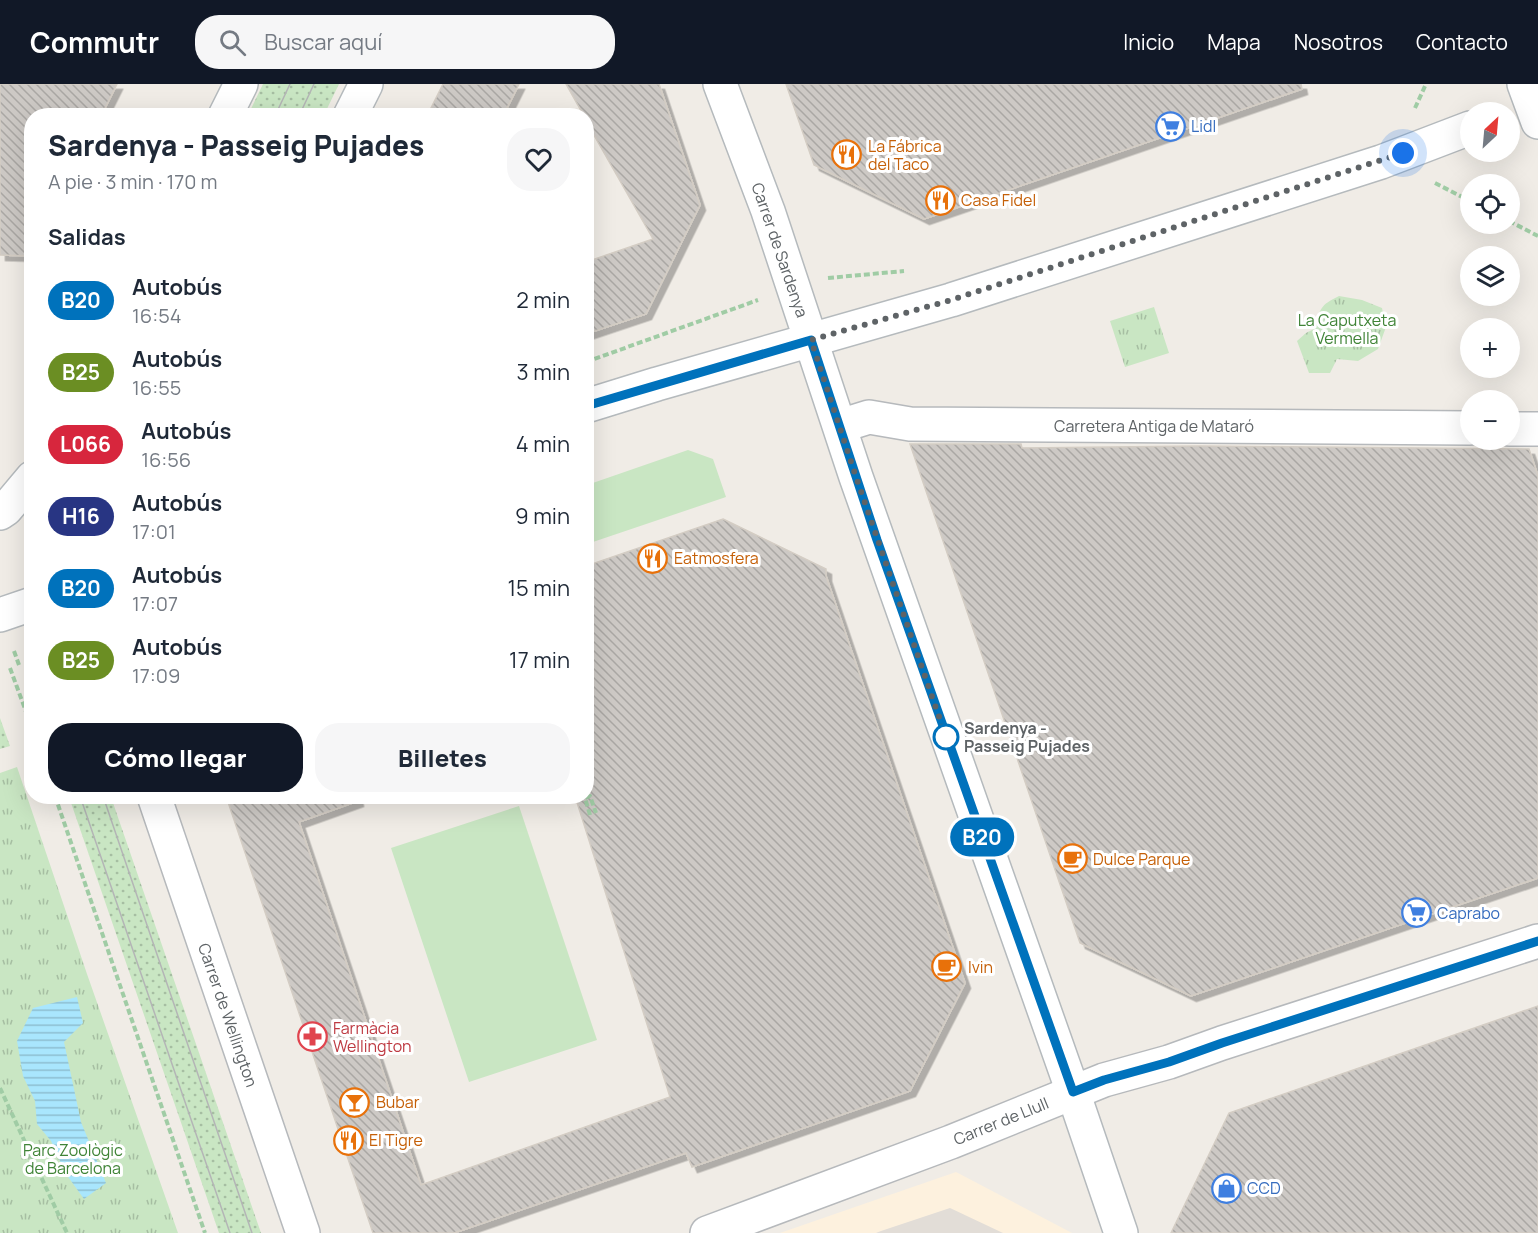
<!DOCTYPE html>
<html lang="es">
<head>
<meta charset="utf-8">
<style>
  body { margin:0; font-family:Manrope,sans-serif; background:#f6f6f7; color:#1f2937; height:100vh; display:flex; flex-direction:column; font-size:22px; white-space:nowrap }
  * { box-sizing:border-box; margin:0 }
  p { font-size:20px; color:#747a83 }
  .icon { flex:none; width:33px; height:33px; fill:none; stroke:currentColor; stroke-width:2; stroke-linecap:round; stroke-linejoin:round }
  .map { position:relative; flex:1; overflow:hidden }
  .panel { position:absolute; left:24px; top:24px; width:570px; height:696px; display:flex; flex-direction:column; background:#fff; border-radius:24px; box-shadow:0 6px 24px #0002 }
  .panel>* { flex:none }
  .badge { padding:0 12px; border-radius:20px; font-size:21px; line-height:39px }
  .needle { width:39px; rotate:26deg }
  .tools { position:absolute; left:1460px; top:18px; display:grid; gap:12px }
  .tools a { display:grid; place-items:center; width:60px; height:60px; border-radius:50%; background:#fff; box-shadow:0 6px 24px #0002; font-size:30px }
  .you { position:absolute; width:30px; height:30px; margin:-15px; border:4px solid #fff; border-radius:50%; background:#1a73e8; box-shadow:0 0 0 9px #1a73e833 }
  .map>.badge { position:absolute; translate:-50% -50%; box-shadow:0 0 0 3px #fff }
  h2 { padding:0 24px; font-size:22px; line-height:54px }
  .round { display:grid; place-items:center; flex:none; width:63px; height:63px; border-radius:24px; background:#f6f6f7 }
  .head { display:flex; align-items:center; justify-content:space-between; height:102px; padding:0 24px }
  h1 { font-size:28px; font-weight:800; line-height:45px }
  .action { display:flex; gap:12px; margin-top:auto; padding:12px 24px }
  .action a { flex:1; height:69px; border-radius:24px; background:#111827; color:#fff; font-size:24px; font-weight:800; line-height:69px; text-align:center }
  .action a+a { background:#f6f6f7; color:#1f2937 }
  ul { padding:0; list-style:none }
  li { display:flex; align-items:center; gap:18px; height:72px; padding:0 24px }
  li div { flex:1 }
  li b { display:block; font-size:22px }
  li em { font-style:normal }
  li .badge { min-width:66px; font-weight:700; text-align:center }
  header { display:flex; align-items:center; gap:36px; box-sizing:border-box; height:84px; padding:0 30px; background:#111827; color:#fff }
  header strong { font-size:28px }
  nav { display:flex; gap:33px; margin-inline-start:auto; font-size:21px }
  .search { width:420px; height:54px; background:#f6f6f7; display:flex; align-items:center; gap:15px; box-sizing:border-box; padding:0 21px; border-radius:24px; color:#747a83; font-size:22px }
  .map>svg:first-child { display:block }
</style>
</head>
<body>
<header>
<strong>Commutr</strong>
<div class="search"><svg class="icon" aria-label="search" viewBox="0 0 24 24"><circle cx="10" cy="10" r="6"/><path d="M15 15l6 6"/></svg>Buscar aquí</div>
<nav><a>Inicio</a><a>Mapa</a><a>Nosotros</a><a>Contacto</a></nav>
</header>
<div class="map">
<svg width="1538" height="1149" viewBox="0 0 1538 1149">
  <defs>
    <pattern id="grass-dots" width="8" height="8" patternUnits="userSpaceOnUse" patternTransform="scale(1.5)"><rect width="8" height="8" fill="#c9e6c3"/><path d="M2 2h.1M6 6h.1" fill="none" stroke="#a6bea2" stroke-width="1.8" stroke-linecap="round"/></pattern>
    <pattern id="park-tufts" width="24" height="20" patternUnits="userSpaceOnUse" patternTransform="scale(1.5)"><rect width="24" height="20" fill="#c9e6c3"/><path d="M3 7l-1-3M5 7V3M7 7l1-3M15 17l-1-3M17 17v-4M19 17l1-3" fill="none" stroke="#a6bea2"/></pattern>
    <pattern id="water-rules" width="6" height="5" patternUnits="userSpaceOnUse" patternTransform="scale(1.5)"><rect width="6" height="5" fill="#a9e6fd"/><path d="M0 2.5h6" fill="none" stroke="#8dbed1"/></pattern>
    <pattern id="building-back-hatch" width="6" height="6" patternUnits="userSpaceOnUse" patternTransform="scale(1.5)"><rect width="6" height="6" fill="#cdc9c5"/><path d="M-1 5l2 2M0 0l6 6M5-1l2 2" fill="none" stroke="#aaa7a4"/></pattern>
    <filter id="shadow"><feDropShadow dx="5.5" dy="5.5" stdDeviation="0" flood-color="#0004"/></filter>
  </defs>
  <rect width="100%" height="100%" fill="#f0ece6"/>
  <path fill="#fdf1de" d="M956,1088L1072,1149H780Z"/>
  <path fill="#e2ddd7" d="M950,1124L1003,1149H876L881,1147Z"/>
  <path fill="url(#grass-dots)" d="M263,0H339L324,31H248Z
    M0,634L10,662L0,665Z
    M69,713H111L261,1149H219Z"/>
  <path fill="url(#park-tufts)" d="M1339,212L1362,216L1382,224L1386,243L1378,265L1358,277L1337,275L1330,289H1309L1297,257L1306,249L1314,245C1320,225 1320,221 1339,212Z
    M1154,223L1169,269L1125,283L1110,237Z
    M17,683L87,890L178,1149H0V689Z"/>
  <path fill="#c9e6c3" d="M688,366L713,375L726,413L587,460V401Z
    M519,722L597,956L469,998L391,764Z"/>
  <path fill="url(#water-rules)" d="M77,913L83,939L64,958L81,1038L106,1099L84,1115L66,1090L51,1057L37,1040L35,1017L23,992L17,957L33,924Z"/>
  <path fill="url(#building-back-hatch)" stroke="#d4cdc4" stroke-width="1.5" filter="url(#shadow)" d="M0,0H117L101,32H32V172L0,171Z
    M443,0H519L503,32H427Z
    M566,0H659L700,121L646,230L586,250V178L653,155L586,37V32H584Z
    M786,0H1301L1302,5L924,135L814,81Z
    M910,360H1021L1022,364L1199,362L1529,365L1538,392V794L1191,912L1080,859Z
    M723,435L826,485V492L965,899L910,1007L692,1083L686,1069L454,1149H373L226,712H357L358,717L299,738L421,1101L670,1013L575,712H586V482Z
    M1538,922V1149H1171L1229,1029Z"/>
  <g fill="none" stroke-linecap="round" stroke-linejoin="round">
    <defs>
      <path id="street" d="M840,342L869,333L910,340L1470,344
        M1509,345H1538
        M154,712L303,1149
        M707,1149L951,1058L1104,996L1169,978L1222,959L1538,857"/>
      <path id="secondary" d="M720,0L768,127L856,393L1073,1008L1121,1149
        M1524,0L1538,38
        M225,32L241,0
        M350,32L366,0
        M586,322L657,300L951,216L1381,78L1470,44
        M0,429L6,425L32,394
        M0,531L32,520"/>
    </defs>
    <use href="#street" stroke="#b6b9bc" stroke-width="36"/>
    <use href="#secondary" stroke="#b5babd" stroke-width="36"/>
    <path stroke="#a0cca5" stroke-width="4" stroke-dasharray="6 3" stroke-linecap="butt" d="M1415,24L1426,0
      M1435,99L1470,117
      M1509,137L1538,152
      M828,194L904,187
      M586,278L758,216
      M14,567L19,581
      M10,584L32,644
      M55,712L205,1149
      M590,731L585,714L590,712L596,729
      M0,1004L67,1149"/>
    <use href="#street" stroke="#fff" stroke-width="33"/>
    <use href="#secondary" stroke="#fff" stroke-width="33"/>
    <path stroke="#b4b5b6" stroke-width="1.5" d="M275,32L290,0
      M299,32L314,0
      M80,712L230,1149
      M103,712L252,1149"/>
  </g>
  <g fill="none" stroke-linecap="round" stroke-linejoin="round">
    <defs>
      <path id="line" d="M586,322L811,256L877,456L1073,1008L1104,996L1169,978L1222,959L1538,857"/>
    </defs>
    <use href="#line" stroke="#fff" stroke-width="14"/>
    <use href="#line" stroke="#0072bc" stroke-width="9"/>
    <path stroke="#5e6366" stroke-width="6" stroke-dasharray="0 10.8" d="M946,653L856,393L811,256L951,216L1403,69"/>
  </g>
  <defs>
    <symbol id="supermarket-ring" viewBox="-11 -11 22 22"><circle r="9.5" fill="#fff" stroke="#3f7fe0" stroke-width="1.5"/><path d="M-6-5.5h2.5l.6 2H6L4.5 2H-2.5L-4.4-4H-6ZM-1.5 3.2a1.3 1.3 0 1 0 .1 0ZM3 3.2a1.3 1.3 0 1 0 .1 0Z" fill="#3f7fe0"/></symbol>
    <symbol id="restaurant-ring" viewBox="-11 -11 22 22"><circle r="9.5" fill="#fff" stroke="#e8710a" stroke-width="1.5"/><path d="M-5-6h1v4h1v-4h1v4h1v-4h1v5L-1.5 .5V6h-2V.5L-5-1ZM5-6V6H3V1.5H1.5Q1.5-4 5-6Z" fill="#e8710a"/></symbol>
    <symbol id="cafe-ring" viewBox="-11 -11 22 22"><circle r="9.5" fill="#fff" stroke="#e8710a" stroke-width="1.5"/><path d="M-5.5-4.5H6V0H3Q3 3.5 0 3.5H-2.5Q-5.5 3.5-5.5 0ZM3-3.2v2h1.7v-2ZM-6 4.5H4V6H-6Z" fill="#e8710a"/></symbol>
    <symbol id="pharmacy-ring" viewBox="-11 -11 22 22"><circle r="9.5" fill="#fff" stroke="#e0444e" stroke-width="1.5"/><path d="M-2-6h4v4h4v4h-4v4h-4v-4h-4v-4h4Z" fill="#e0444e"/></symbol>
    <symbol id="bar-ring" viewBox="-11 -11 22 22"><circle r="9.5" fill="#fff" stroke="#e8710a" stroke-width="1.5"/><path d="M-6-5H6L.8 .8V4.5H3.5V6h-7V4.5H-.8V.8Z" fill="#e8710a"/></symbol>
    <symbol id="shop-ring" viewBox="-11 -11 22 22"><circle r="9.5" fill="#fff" stroke="#3f7fe0" stroke-width="1.5"/><path d="M-5-2.5h2.3a2.7 3.5 0 0 1 5.4 0H5L5.5 6h-11ZM-1.5-2.5h3a1.5 2.3 0 0 0-3 0Z" fill="#3f7fe0"/></symbol>
  </defs>
  <g fill-rule="evenodd">
    <use href="#supermarket-ring" x="1154" y="26" width="33" height="33"/>
    <use href="#restaurant-ring" x="830" y="54" width="33" height="33"/>
    <use href="#restaurant-ring" x="924" y="100" width="33" height="33"/>
    <use href="#restaurant-ring" x="636" y="458" width="33" height="33"/>
    <use href="#cafe-ring" x="1056" y="758" width="33" height="33"/>
    <use href="#supermarket-ring" x="1400" y="812" width="33" height="33"/>
    <use href="#cafe-ring" x="930" y="866" width="33" height="33"/>
    <use href="#pharmacy-ring" x="296" y="936" width="33" height="33"/>
    <use href="#bar-ring" x="338" y="1002" width="33" height="33"/>
    <use href="#restaurant-ring" x="332" y="1040" width="33" height="33"/>
    <use href="#shop-ring" x="1210" y="1088" width="33" height="33"/>
  </g>
  <circle fill="#fff" stroke="#0072bc" stroke-width="3" cx="946" cy="653" r="12"/>
  <g text-anchor="middle" stroke-width="6" stroke-linejoin="round" paint-order="stroke">
    <g font-size="16" fill="#366cbe" stroke="#fff" text-anchor="start">
      <text x="1191" y="48">Lidl</text>
      <text x="1437" y="835">Caprabo</text>
      <text x="1247" y="1110">CCD</text>
    </g>
    <g font-size="16" fill="#c56008" stroke="#fff" text-anchor="start">
      <text x="868" y="68">La Fábrica<tspan x="868" dy="18">del Taco</tspan></text>
      <text x="961" y="122">Casa Fidel</text>
      <text x="674" y="480">Eatmosfera</text>
      <text x="1093" y="781">Dulce Parque</text>
      <text x="968" y="889">Ivin</text>
      <text x="376" y="1024">Bubar</text>
      <text x="369" y="1062">El Tigre</text>
    </g>
    <g font-size="16" fill="#5e6366" stroke="#fff">
      <text transform="translate(780 166) rotate(71)" y="6">Carrer de Sardenya</text>
      <text x="1154" y="348">Carretera Antiga de Mataró</text>
      <text transform="translate(228 931) rotate(71)" y="6">Carrer de Wellington</text>
      <text transform="translate(1001 1037) rotate(-22)" y="6">Carrer de Llull</text>
    </g>
    <g font-size="16" fill="#408437" stroke="#fff">
      <text x="1347" y="242">La Caputxeta<tspan x="1347" dy="18">Vermella</tspan></text>
      <text x="73" y="1072">Parc Zoològic<tspan x="73" dy="18">de Barcelona</tspan></text>
    </g>
    <g font-size="16" font-weight="bold" fill="#5e6366" stroke="#fff" text-anchor="start">
      <text x="964" y="650">Sardenya -<tspan x="964" dy="18">Passeig Pujades</tspan></text>
    </g>
    <g font-size="16" fill="#be3a42" stroke="#fff" text-anchor="start">
      <text x="333" y="950">Farmàcia<tspan x="333" dy="18">Wellington</tspan></text>
    </g>
  </g>
</svg>
<div class="tools">
<a><svg class="needle" viewBox="-14 -14 28 28"><path d="M0-13l5 13h-10z" fill="#e53935"/><path d="M0 13l5-13h-10z" fill="#747a83"/></svg></a>
<a><svg class="icon" aria-label="locate" viewBox="0 0 24 24"><circle cx="12" cy="12" r="6"/><path d="M12 2v4M12 18v4M2 12h4M18 12h4"/></svg></a>
<a><svg class="icon" aria-label="layers" viewBox="0 0 24 24"><path d="M12 4l9 5-9 5-9-5zM3 14l9 5 9-5"/></svg></a>
<a>+</a>
<a>−</a>
</div>
<div class="you" style="left:1403px;top:69px"></div>
<b class="badge" style="left:982px;top:753px;background:#0072bc;color:#fff">B20</b>
<section class="panel">
<div class="head"><div><h1>Sardenya - Passeig Pujades</h1><p>A pie · 3 min · 170 m</p></div><a class="round"><svg class="icon" aria-label="heart" viewBox="0 0 24 24"><path d="M12 20l-8-8c-3-5 5-10 8-4 3-6 11-1 8 4z"/></svg></a></div>
<h2>Salidas</h2>
<ul>
<li><span class="badge" style="background:#0072bc;color:#fff">B20</span><div><b>Autobús</b><p>16:54</p></div><em>2 min</em></li>
<li><span class="badge" style="background:#6b8e23;color:#fff">B25</span><div><b>Autobús</b><p>16:55</p></div><em>3 min</em></li>
<li><span class="badge" style="background:#d7263d;color:#fff">L066</span><div><b>Autobús</b><p>16:56</p></div><em>4 min</em></li>
<li><span class="badge" style="background:#283583;color:#fff">H16</span><div><b>Autobús</b><p>17:01</p></div><em>9 min</em></li>
<li><span class="badge" style="background:#0072bc;color:#fff">B20</span><div><b>Autobús</b><p>17:07</p></div><em>15 min</em></li>
<li><span class="badge" style="background:#6b8e23;color:#fff">B25</span><div><b>Autobús</b><p>17:09</p></div><em>17 min</em></li>
</ul>
<div class="action"><a>Cómo llegar</a><a>Billetes</a></div>
</section>
</div>
</body>
</html>
